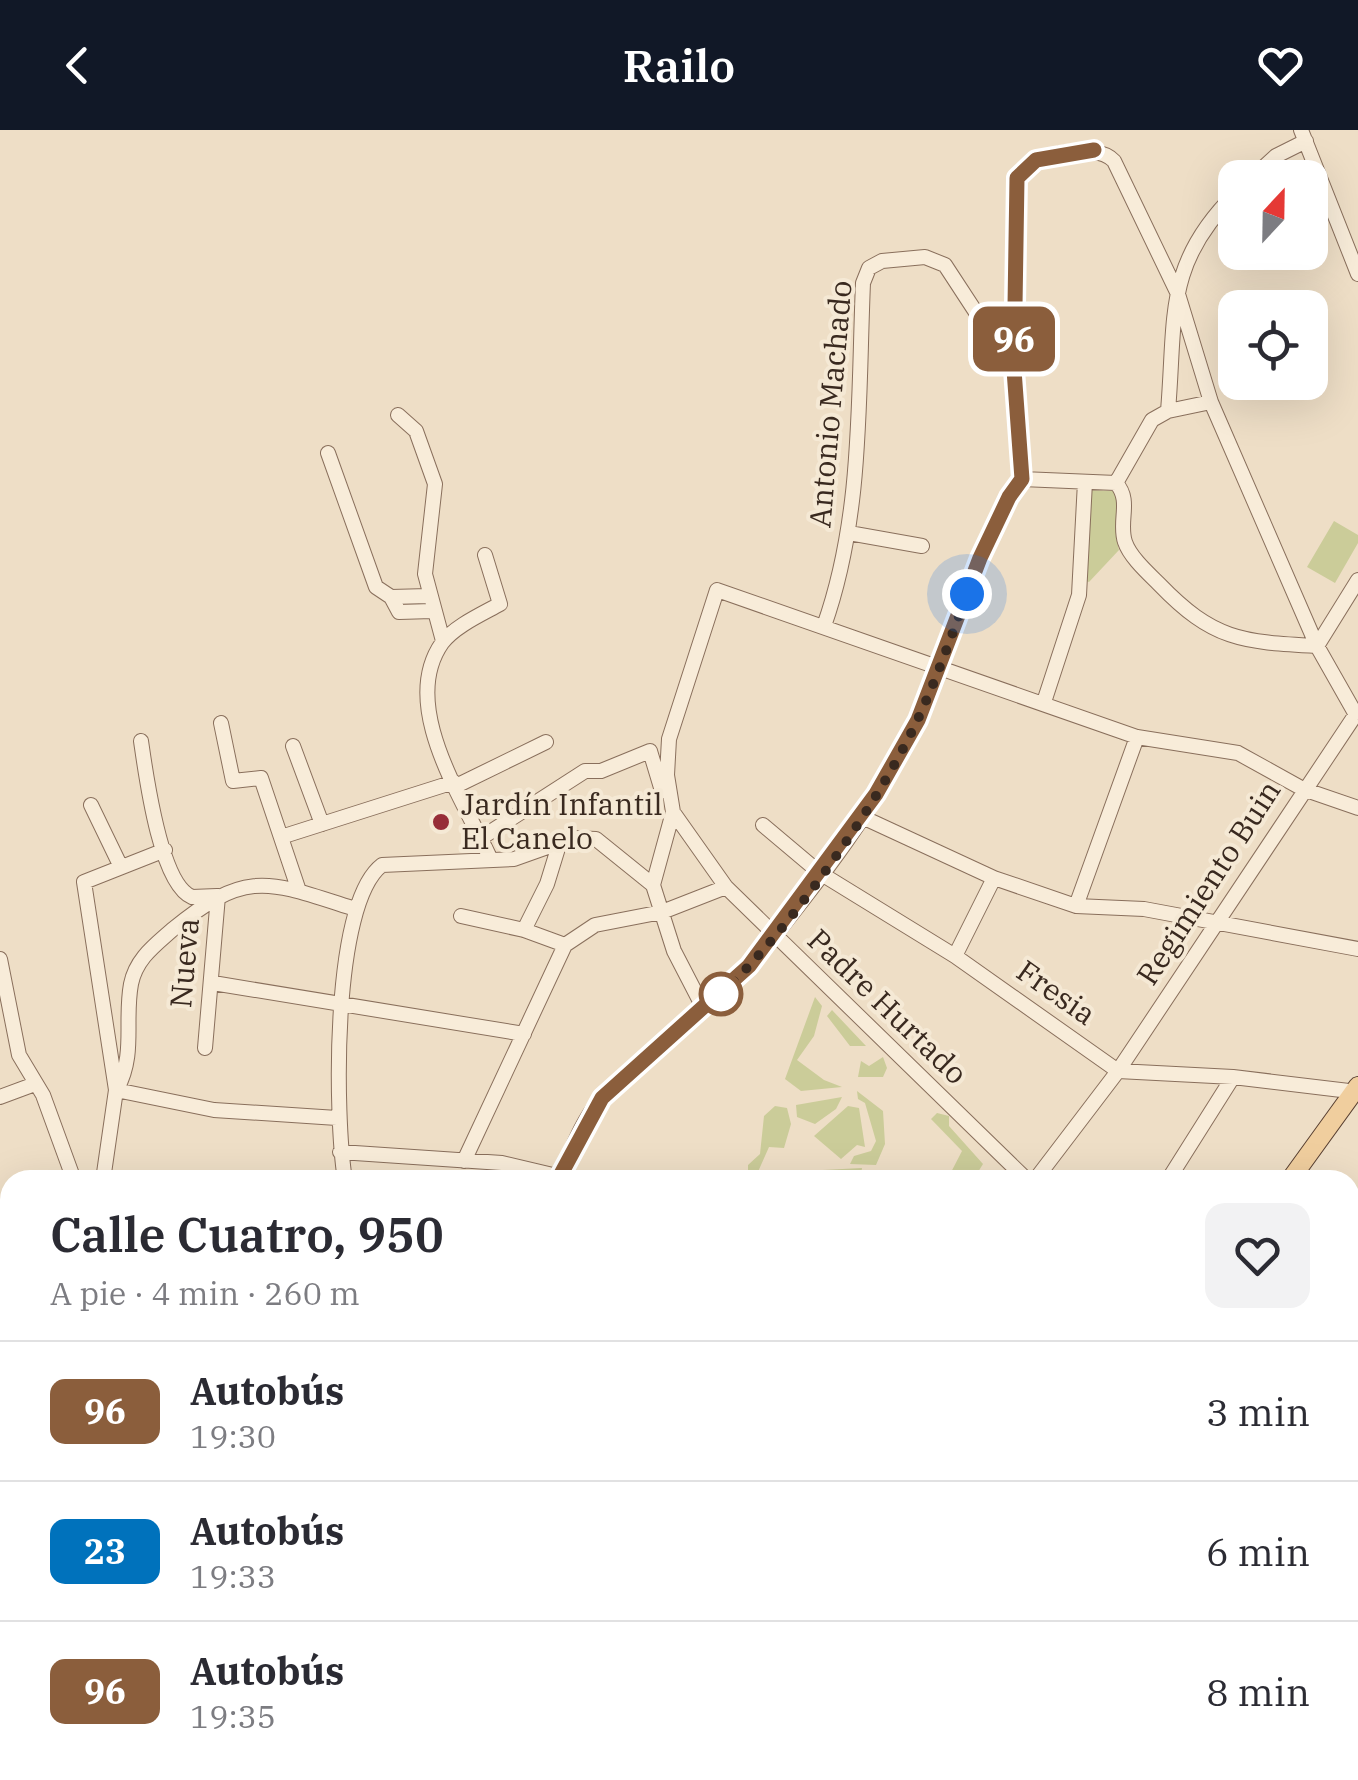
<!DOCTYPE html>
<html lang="es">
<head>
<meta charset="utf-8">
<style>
  body { margin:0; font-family:"IBM Plex Serif",serif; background:#f2f2f3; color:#2b2b33; height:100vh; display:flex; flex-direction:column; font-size:38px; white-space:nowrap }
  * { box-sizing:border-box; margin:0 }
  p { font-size:32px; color:#7c7c81 }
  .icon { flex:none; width:55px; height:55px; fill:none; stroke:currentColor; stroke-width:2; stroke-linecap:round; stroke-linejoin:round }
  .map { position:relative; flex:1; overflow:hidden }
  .sheet { position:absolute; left:0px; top:1040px; width:1360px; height:610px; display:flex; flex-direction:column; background:#fff; border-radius:30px 30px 0 0; box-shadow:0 10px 40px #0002 }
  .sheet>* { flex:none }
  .badge { padding:0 20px; border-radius:15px; font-size:35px; line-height:65px }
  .needle { width:65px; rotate:22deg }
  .tools { position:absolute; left:1218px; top:30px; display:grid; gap:20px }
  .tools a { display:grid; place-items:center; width:110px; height:110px; border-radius:20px; background:#fff; box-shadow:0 10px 40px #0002; font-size:50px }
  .you { position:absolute; width:50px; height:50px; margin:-25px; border:8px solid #fff; border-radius:50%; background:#1a73e8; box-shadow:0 0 0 15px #1a73e833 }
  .map>.badge { position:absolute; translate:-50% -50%; box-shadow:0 0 0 5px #fff }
  .round { display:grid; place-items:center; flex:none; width:105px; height:105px; border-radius:20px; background:#f2f2f3 }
  .head { display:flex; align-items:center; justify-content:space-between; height:170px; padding:0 50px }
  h1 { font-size:48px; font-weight:600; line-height:75px }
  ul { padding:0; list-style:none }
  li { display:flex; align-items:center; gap:30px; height:140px; padding:0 50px; border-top:2px solid #e1e1e2 }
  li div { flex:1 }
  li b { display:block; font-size:38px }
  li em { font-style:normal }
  li .badge { min-width:110px; font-weight:700; text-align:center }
  header { display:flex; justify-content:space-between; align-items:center; height:130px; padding:0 50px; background:#111827; color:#fff; font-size:45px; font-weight:600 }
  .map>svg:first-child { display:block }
</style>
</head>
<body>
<header><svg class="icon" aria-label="back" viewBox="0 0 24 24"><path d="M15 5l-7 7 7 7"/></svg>Railo<svg class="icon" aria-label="heart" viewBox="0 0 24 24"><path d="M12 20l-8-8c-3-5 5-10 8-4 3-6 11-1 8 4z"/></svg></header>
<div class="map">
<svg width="1358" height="1650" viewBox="0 0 1358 1650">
  <rect width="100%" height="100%" fill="#eedec6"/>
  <path fill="#cbcc99" d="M1087,360L1115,361L1120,367L1116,407L1119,420L1089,452L1082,450Z
    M1334,391L1358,405V413L1335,453L1307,437Z
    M815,867L822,876L814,906L797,930L824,950L842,957L801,961L785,949Z
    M832,880L866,916H850L827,886Z
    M883,927L887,938L883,947H858L861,931L869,936Z
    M857,961L883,981L885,1014L876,1035L850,1034L854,1026L871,1021L876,1011L865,973L858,969Z
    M842,967L836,979L815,994L797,987L796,975Z
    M775,976L787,978L791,994L784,1018L769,1017L757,1044L766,1041L772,1050H748V1035L760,1024L764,986Z
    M848,976L859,978L865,1017L857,1015L841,1029L814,1006Z
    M937,983L949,986V996L983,1034L973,1050H947L962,1021L931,989Z
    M862,1038L860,1050H817L823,1040Z"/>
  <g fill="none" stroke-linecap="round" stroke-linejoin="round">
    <defs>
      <path id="minor" d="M1301,0L1358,144
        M1252,48L1276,26L1306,11
        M1168,281L1211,272
        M398,285L416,301L435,354L425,444L443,511
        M328,323L376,457L391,467L428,466
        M1022,349L1116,353
        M1116,353C1132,371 1118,391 1125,412C1130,427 1148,443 1159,454C1213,510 1241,512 1317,516L1358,450
        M1116,353L1152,290L1168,281C1176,187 1164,134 1235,64
        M849,403L922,416
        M485,425L500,474C482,484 455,496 442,513C398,576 464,670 491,730
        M391,467L399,482L432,481
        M824,496C863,386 858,268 863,153L869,138L882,131L925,127L945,135L1013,239
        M1044,572L1079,465L1085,352
        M221,593L233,651L261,648L299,761
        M141,611C146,645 160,754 192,767L217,766
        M293,616L322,694
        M456,656L546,612
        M91,675L120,735
        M860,686L994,748L1076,776L1144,779L1358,819
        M763,695L820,743L955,826L1118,941L1233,947L1358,962
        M281,707L454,652
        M481,708L585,641H601L650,621L662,661
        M653,755L673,682
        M1076,776L1137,607
        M461,786L524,800L565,815
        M524,800L547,754L559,715
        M955,826L994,748
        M0,829L19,925L43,965L74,1050
        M213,853L524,904
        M205,918L218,766
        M117,959C136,923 124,892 131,854C136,829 154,816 172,800C247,738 268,751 355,779
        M116,960L214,980L337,988
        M0,967L35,954
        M340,1022L502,1033L574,1050
        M464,1031L565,815L595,795L662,782L726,757
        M561,1044C572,1019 582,991 600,970C647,916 712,881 758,826C817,754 881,672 920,586C954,509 971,417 1022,349L1014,240L1015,59C1020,23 1095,10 1114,31L1178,164L1211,272L1317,516L1355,583
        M103,1050L116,960L84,752L165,720
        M345,1050C335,988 331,774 382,735L514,729L573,708L596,709L653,755L674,821L704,879
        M1027,1050L726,757L673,682L667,645L669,609L717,460L1137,607L1238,623L1303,659L1358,678
        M1035,1050L1118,941L1358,581
        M1168,1050L1233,947
        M0,1108L10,1104
        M1350,1147L1358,1149
        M0,1284L10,1281
        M1350,1393L1358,1387
        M603,1640L621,1650
        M784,1640L785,1650
        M231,1650L233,1640
        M276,1650L282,1640
        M362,1650L365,1640
        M538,1650L544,1640"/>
      <path id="major" d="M1290,1050L1358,956
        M1074,1650L1078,1640"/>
    </defs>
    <use href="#minor" stroke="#896f5c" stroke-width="16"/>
    <use href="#major" stroke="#573e30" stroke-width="20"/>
    <use href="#minor" stroke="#f8ecd9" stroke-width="14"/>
    <use href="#major" stroke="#f0ce9e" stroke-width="18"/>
  </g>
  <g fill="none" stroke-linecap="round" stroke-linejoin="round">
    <defs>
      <path id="line" d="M561,1044L602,968L749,836L876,664L918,590L980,428L1009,367L1022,349L1014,240L1017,48L1036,30L1094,20"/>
    </defs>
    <use href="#line" stroke="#fff" stroke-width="22"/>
    <use href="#line" stroke="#8b5e3c" stroke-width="15"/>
    <path stroke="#39291f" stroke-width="10" stroke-dasharray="0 18" d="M721,864C786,804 876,678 916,593C936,551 951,507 967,464"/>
  </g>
  <circle fill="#972d38" stroke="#f5e9d5" stroke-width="4" cx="441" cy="692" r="10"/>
  <circle fill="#fff" stroke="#8b5e3c" stroke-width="5" cx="721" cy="864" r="20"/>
  <g text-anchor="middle" stroke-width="8" stroke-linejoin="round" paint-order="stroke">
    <g font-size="30" fill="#39291f" stroke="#f5e9d5">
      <text transform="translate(831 274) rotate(-85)" y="10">Antonio Machado</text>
      <text transform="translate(1209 753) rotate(-57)" y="10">Regimiento Buin</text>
      <text transform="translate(185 833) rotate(-85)" y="10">Nueva</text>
      <text transform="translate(1056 863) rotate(35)" y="10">Fresia</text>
      <text transform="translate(887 877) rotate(44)" y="10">Padre Hurtado</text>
    </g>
    <g font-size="30" fill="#39291f" stroke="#f5e9d5" text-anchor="start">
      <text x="461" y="685">Jardín Infantil<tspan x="461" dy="34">El Canelo</tspan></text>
    </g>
  </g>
</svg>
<div class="tools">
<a><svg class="needle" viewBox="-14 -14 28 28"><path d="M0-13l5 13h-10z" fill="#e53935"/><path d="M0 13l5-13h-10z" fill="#7c7c81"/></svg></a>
<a><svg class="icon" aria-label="locate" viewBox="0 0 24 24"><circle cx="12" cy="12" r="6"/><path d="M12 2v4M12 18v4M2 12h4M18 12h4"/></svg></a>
</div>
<div class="you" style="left:967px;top:464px"></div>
<b class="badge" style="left:1014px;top:209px;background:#8b5e3c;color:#fff">96</b>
<section class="sheet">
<div class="head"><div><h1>Calle Cuatro, 950</h1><p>A pie · 4 min · 260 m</p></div><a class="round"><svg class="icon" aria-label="heart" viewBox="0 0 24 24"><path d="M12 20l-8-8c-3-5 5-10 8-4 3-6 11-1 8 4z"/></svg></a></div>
<ul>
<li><span class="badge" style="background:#8b5e3c;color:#fff">96</span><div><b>Autobús</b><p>19:30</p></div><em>3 min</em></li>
<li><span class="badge" style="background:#0072bc;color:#fff">23</span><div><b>Autobús</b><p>19:33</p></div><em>6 min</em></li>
<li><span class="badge" style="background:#8b5e3c;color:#fff">96</span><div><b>Autobús</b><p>19:35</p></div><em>8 min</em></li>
</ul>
</section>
</div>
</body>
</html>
